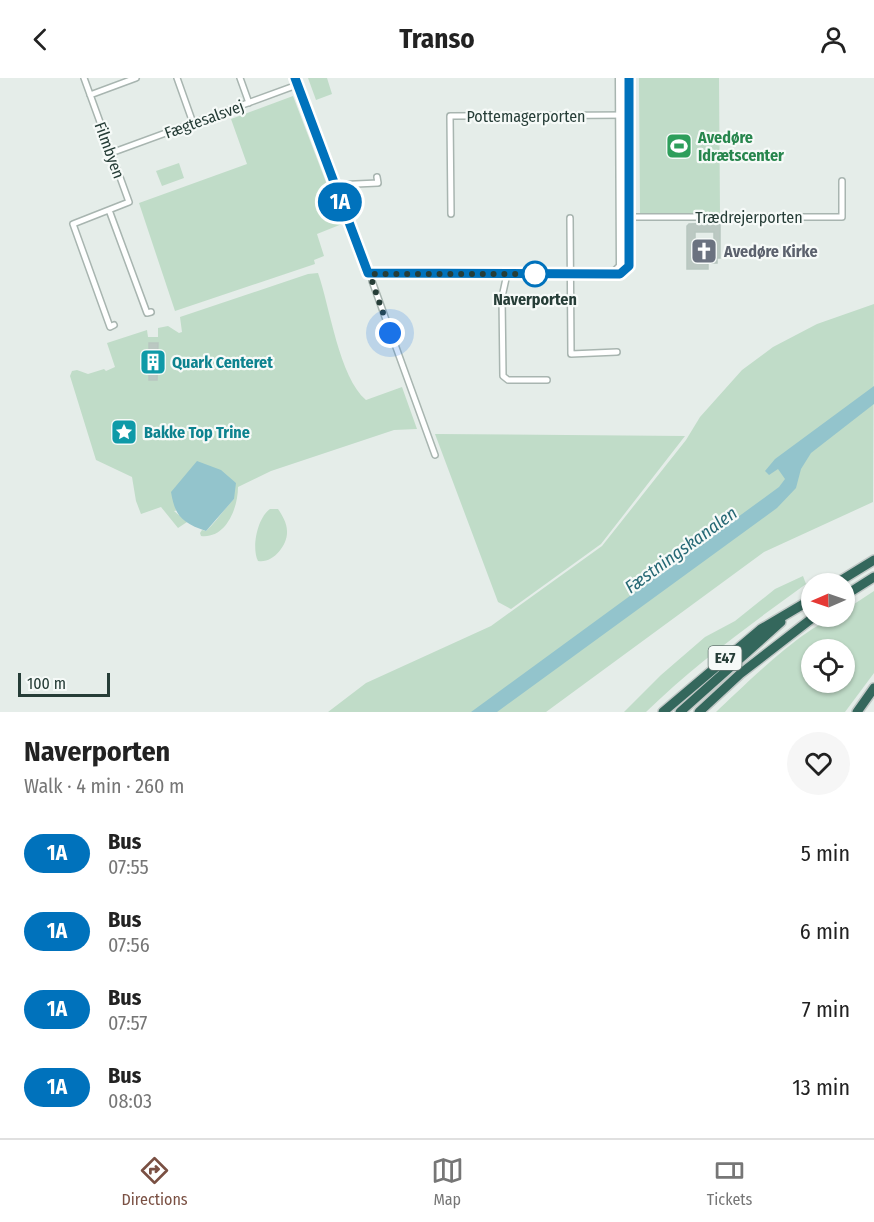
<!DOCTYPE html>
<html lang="en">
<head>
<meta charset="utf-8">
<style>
  body { margin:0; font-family:"Fira Sans Condensed",sans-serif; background:#f6f6f6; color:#222; height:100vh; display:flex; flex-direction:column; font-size:22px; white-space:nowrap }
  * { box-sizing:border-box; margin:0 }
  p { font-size:20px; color:#767676 }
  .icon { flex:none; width:33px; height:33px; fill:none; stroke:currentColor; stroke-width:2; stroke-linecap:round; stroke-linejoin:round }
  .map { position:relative; height:634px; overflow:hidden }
  .details { display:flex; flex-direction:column; background:#fff; flex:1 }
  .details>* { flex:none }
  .badge { padding:0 12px; border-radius:20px; font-size:21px; line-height:39px }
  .needle { width:39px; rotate:268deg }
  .tools { position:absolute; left:801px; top:495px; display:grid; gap:12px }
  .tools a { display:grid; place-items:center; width:54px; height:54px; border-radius:50%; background:#fff; box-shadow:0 2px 4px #0004; font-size:30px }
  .scale { position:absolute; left:18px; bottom:15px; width:92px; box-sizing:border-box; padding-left:6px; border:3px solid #263d37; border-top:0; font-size:16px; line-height:21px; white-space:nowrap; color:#263d37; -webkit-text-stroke:4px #f6faf8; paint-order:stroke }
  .you { position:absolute; width:30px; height:30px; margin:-15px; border:4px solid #fff; border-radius:50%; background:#1a73e8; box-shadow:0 0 0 9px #1a73e833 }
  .map>.badge { position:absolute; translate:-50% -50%; box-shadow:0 0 0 3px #fff }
  .round { display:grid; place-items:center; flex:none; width:63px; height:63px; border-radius:32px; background:#f6f6f6 }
  .overview { display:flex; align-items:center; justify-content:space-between; height:102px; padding:0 24px }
  h1 { font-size:28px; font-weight:700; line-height:45px }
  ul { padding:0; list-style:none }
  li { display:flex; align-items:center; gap:18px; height:78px; padding:0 24px }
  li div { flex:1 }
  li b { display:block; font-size:22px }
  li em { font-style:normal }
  li .badge { min-width:66px; font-weight:700; text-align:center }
  header { display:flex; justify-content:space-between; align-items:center; height:78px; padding:0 24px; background:#fff; font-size:27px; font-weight:700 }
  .tab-bar { display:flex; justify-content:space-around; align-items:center; height:84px; border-top:2px solid #e0e0e0; background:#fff; font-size:16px; color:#767676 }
  .tab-bar a { display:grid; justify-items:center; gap:3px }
  .tab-bar .active { color:#7a5043 }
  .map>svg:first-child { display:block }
</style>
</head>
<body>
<header><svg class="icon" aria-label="back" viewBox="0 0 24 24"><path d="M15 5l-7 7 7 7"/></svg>Transo<svg class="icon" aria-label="person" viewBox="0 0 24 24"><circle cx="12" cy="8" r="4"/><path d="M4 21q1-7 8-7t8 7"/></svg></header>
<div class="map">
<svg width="874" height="634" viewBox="0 0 874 634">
  <rect width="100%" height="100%" fill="#e5ede9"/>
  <path fill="#c0dcc8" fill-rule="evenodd" d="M308,0H327L332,16L316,22Z
    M639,0H719L720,136H640Z
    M293,18L342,146L317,156L324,178L314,182L315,186L175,233L139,125L247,86L231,41Z
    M179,85L184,100L162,108L156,93Z
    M318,195C330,229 339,299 366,322L402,309L417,351L394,352L271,393L238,409C238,430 226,461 201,458L200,455L202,452L206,453C217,443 224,431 234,421L174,433L187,444L178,450L161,429L141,436L136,423L132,399L96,382L70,298L72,293L77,292L88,296L104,291L106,293L115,289L107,265L147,252L148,259H158V250L168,248L179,255L182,254L180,239L308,196Z
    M874,226L873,424L764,474L546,634H328L366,605L491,548L602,468L686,362L700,339L742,292L773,269L817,246Z
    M435,356L685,358L601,466L511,531L498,524Z
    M270,431H278C282,437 287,445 287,453C288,467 273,486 258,483C251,469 258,439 270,431Z
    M803,498L806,506C751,546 695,586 646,634H624L661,597L705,559L735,543L775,511Z
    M874,513V595L845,634H716C741,611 813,538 844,538L845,532ZM812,572H844V604H812Z"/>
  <path fill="#93c4cc" d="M874,308V326L811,375L801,391L796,410L777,430L497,634H471L779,409L785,401L778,391L769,397L765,393L775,381Z
    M197,383L221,392L236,405L234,421L206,453C183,445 175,439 171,414Z"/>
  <path fill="#bbc8c2" stroke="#b8c6c0" stroke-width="1.5" fill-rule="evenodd" d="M716,145L720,147V180H717V185H708V191H687V148L689,146ZM695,154H714V166H695Z
    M149,265H158L157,302H149Z"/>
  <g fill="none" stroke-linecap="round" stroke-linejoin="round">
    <defs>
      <path id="minor" d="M84,0L129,124L73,146L110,249L114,247
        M177,0L193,45
        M240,0L249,25
        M295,0L368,195L372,196V203L435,377
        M90,17L136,0
        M111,75L297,7
        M334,107L378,105L377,99
        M109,132L147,235L151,234
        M451,136L450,38L629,37
        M620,139H842V103
        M570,140L571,276L617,274
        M507,196L502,219L503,298L508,302H547"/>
      <path id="tertiary" d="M372,196L624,194L630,185L629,0
        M612,196L620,188L619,0"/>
      <path id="motorway" d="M835,506L874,482
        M844,518L874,499
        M663,634L761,551L812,521
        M680,634L781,544
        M699,634L740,596L815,538
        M857,634L874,610"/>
    </defs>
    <use href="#minor" stroke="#a8b5b0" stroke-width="8"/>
    <use href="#tertiary" stroke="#a8b5b0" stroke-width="9"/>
    <use href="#motorway" stroke="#c2c9c7" stroke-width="12"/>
    <use href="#minor" stroke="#fff" stroke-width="5"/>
    <use href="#tertiary" stroke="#fff" stroke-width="6"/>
    <use href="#motorway" stroke="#34675c" stroke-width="9"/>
  </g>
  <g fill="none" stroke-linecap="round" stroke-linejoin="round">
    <defs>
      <path id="line" d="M295,0L368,195L620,196L629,188V0"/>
    </defs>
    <use href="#line" stroke="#fff" stroke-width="14"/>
    <use href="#line" stroke="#0072bc" stroke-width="9"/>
    <path stroke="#263d37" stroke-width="6" stroke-dasharray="0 10.8" d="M390,255L372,203V196H543H535"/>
  </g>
  <defs>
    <symbol id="stadium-square" viewBox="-11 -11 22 22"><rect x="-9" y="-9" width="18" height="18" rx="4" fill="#2e9e5b" stroke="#f6faf8"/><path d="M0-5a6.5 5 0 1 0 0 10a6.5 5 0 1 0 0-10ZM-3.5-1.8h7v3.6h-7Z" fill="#fff"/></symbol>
    <symbol id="church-square" viewBox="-11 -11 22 22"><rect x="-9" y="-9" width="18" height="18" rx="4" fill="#6b7280" stroke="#f6faf8"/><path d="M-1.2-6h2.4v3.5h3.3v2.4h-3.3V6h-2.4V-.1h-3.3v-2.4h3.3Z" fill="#fff"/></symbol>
    <symbol id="building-square" viewBox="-11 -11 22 22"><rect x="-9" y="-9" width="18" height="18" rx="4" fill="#0f9aa8" stroke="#f6faf8"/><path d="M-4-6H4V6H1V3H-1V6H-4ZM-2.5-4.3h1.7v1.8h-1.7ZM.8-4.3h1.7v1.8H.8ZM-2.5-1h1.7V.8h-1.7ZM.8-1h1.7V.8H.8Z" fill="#fff"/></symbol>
    <symbol id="sight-square" viewBox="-11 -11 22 22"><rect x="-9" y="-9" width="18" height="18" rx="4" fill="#0f9aa8" stroke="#f6faf8"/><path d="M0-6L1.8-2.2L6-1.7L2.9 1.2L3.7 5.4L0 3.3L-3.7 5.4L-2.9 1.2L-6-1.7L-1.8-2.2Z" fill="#fff"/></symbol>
  </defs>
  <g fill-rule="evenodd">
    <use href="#stadium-square" x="664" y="53" width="30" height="30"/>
    <use href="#church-square" x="689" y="158" width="30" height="30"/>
    <use href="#building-square" x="138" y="269" width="30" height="30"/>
    <use href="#sight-square" x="109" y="339" width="30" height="30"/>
  </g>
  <circle fill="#fff" stroke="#0072bc" stroke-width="3" cx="535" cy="196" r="12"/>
  <g text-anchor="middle" stroke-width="4.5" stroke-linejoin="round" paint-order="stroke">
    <rect fill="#f6faf8" stroke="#647671" stroke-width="1.5" x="708.5" y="568" width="33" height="24" rx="4.5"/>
    <g font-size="15" font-weight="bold" fill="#263d37">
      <text x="725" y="585">E47</text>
    </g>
    <g font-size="16" fill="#263d37" stroke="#f6faf8">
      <text x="526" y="44">Pottemagerporten</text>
      <text transform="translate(204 41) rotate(-20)" y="6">Fægtesalsvej</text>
      <text transform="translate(110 72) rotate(70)" y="6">Filmbyen</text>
      <text x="749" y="145">Trædrejerporten</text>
    </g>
    <g font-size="16" font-weight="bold" fill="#27864d" stroke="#f6faf8" text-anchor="start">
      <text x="698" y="65">Avedøre<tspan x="698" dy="18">Idrætscenter</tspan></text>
    </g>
    <g font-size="16" font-weight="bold" fill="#5b616d" stroke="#f6faf8" text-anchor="start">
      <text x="724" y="179">Avedøre Kirke</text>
    </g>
    <g font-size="16" font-weight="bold" fill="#263d37" stroke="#f6faf8">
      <text x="535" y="227">Naverporten</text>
    </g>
    <g font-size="16" font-weight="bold" fill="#0d838f" stroke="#f6faf8" text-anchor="start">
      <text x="172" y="290">Quark Centeret</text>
      <text x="144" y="360">Bakke Top Trine</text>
    </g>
    <g font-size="18" font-style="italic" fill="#256874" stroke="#f6faf8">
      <text transform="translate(681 472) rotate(-36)" y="6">Fæstningskanalen</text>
    </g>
  </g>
</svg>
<div class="tools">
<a><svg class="needle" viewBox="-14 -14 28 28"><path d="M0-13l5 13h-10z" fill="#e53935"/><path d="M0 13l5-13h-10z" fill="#767676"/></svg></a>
<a><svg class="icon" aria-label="locate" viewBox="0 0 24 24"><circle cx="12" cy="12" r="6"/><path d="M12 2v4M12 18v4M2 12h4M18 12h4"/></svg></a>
</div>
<div class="scale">100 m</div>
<div class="you" style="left:390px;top:255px"></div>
<b class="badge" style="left:340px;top:124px;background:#0072bc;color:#fff">1A</b>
</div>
<section class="details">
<div class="overview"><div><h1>Naverporten</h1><p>Walk · 4 min · 260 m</p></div><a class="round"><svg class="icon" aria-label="heart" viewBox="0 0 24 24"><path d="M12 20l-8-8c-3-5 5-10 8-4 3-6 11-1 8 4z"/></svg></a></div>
<ul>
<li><span class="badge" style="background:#0072bc;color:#fff">1A</span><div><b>Bus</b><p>07:55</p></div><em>5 min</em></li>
<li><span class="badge" style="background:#0072bc;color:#fff">1A</span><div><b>Bus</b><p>07:56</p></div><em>6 min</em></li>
<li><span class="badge" style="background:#0072bc;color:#fff">1A</span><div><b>Bus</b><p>07:57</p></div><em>7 min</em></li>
<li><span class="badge" style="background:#0072bc;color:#fff">1A</span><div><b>Bus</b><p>08:03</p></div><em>13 min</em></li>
</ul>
</section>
<nav class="tab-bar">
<a class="active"><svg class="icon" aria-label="directions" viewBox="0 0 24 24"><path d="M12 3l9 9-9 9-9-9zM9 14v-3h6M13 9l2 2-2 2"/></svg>Directions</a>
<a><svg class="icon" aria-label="map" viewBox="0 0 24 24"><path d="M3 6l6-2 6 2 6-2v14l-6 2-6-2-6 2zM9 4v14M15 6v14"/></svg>Map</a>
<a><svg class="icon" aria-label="tickets" viewBox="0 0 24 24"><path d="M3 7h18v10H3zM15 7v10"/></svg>Tickets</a>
</nav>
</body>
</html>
